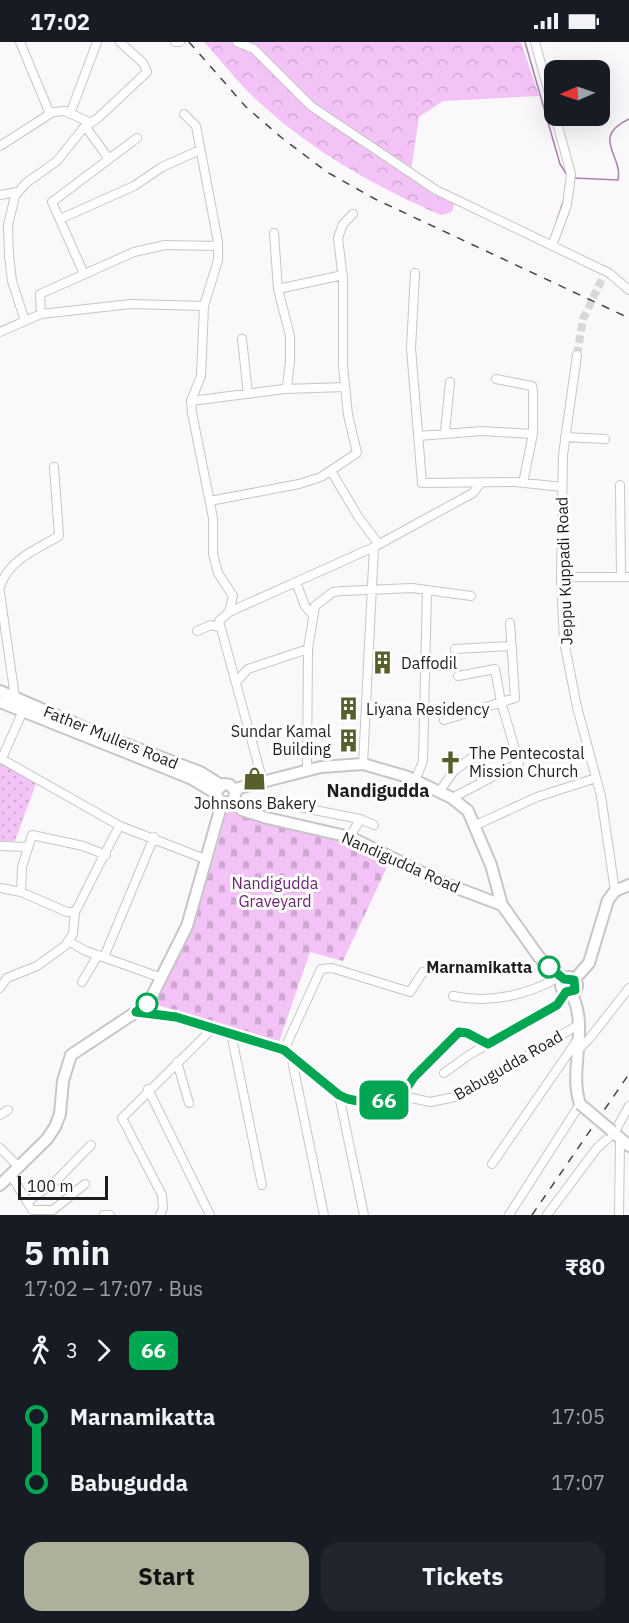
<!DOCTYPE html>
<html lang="en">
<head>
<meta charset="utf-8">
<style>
  body { margin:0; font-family:"IBM Plex Sans",sans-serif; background:#20242c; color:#f1f3f6; height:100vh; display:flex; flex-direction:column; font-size:22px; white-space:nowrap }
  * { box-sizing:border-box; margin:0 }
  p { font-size:20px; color:#9ea1a6 }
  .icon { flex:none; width:33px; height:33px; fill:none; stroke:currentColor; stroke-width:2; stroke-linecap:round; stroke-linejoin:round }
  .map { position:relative; height:1173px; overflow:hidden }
  .drawer { display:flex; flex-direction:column; background:#171b24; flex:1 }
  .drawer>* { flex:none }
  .badge { padding:0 12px; border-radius:9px; font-size:21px; line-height:39px }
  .needle { width:39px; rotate:268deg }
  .fabs { position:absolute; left:544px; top:18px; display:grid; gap:12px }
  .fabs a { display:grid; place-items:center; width:66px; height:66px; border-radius:12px; background:#171b24; box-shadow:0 6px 24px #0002; font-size:30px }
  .scale { position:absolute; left:18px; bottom:15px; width:90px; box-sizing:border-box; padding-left:6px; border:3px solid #1f1e1f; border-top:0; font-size:16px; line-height:21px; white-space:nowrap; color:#1f1e1f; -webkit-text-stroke:4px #fff; paint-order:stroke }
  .map>.badge { position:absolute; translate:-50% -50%; box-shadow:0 0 0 3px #fff }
  .legs { display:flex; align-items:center; gap:9px; height:66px; padding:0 24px; font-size:20px }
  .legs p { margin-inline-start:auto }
  .summary { display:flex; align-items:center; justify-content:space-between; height:102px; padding:0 24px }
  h1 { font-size:33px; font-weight:700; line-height:45px }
  .action { display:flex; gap:12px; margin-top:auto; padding:12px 24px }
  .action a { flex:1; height:69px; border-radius:18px; background:#adb09b; color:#111; font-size:24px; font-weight:700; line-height:69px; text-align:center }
  .action a+a { background:#20242c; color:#f1f3f6 }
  ul { padding:0 24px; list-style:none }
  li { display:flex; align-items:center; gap:21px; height:66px; font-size:22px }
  li i { display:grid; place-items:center; width:9px; height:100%; margin:0 8px; background:currentColor }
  li i::after { content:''; width:15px; height:15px; margin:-8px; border:4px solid; border-radius:50%; background:#171b24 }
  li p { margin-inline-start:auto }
  li:first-child i { background:linear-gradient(#0000 50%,currentColor 0) }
  li:last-child i { background:linear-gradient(currentColor 50%,#0000 0) }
  .status { display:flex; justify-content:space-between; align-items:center; height:42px; padding:0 30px; background:#171b24; direction:ltr }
  .status svg { height:16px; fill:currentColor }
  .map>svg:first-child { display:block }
</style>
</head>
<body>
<div class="status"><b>17:02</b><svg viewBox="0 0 49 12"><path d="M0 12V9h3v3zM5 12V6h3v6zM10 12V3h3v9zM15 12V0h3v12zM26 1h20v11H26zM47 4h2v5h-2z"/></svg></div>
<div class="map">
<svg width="629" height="1173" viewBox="0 0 629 1173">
  <defs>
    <pattern id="grass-dots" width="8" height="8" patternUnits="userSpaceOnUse" patternTransform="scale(1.5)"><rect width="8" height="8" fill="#f3c3f7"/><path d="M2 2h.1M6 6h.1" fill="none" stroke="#d0a7d3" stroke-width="1.8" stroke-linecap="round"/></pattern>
    <pattern id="forest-crowns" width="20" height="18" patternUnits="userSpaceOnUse" patternTransform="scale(1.5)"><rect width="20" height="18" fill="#f3c3f7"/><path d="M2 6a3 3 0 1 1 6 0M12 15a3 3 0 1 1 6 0" fill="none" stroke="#d0a7d3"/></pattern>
    <pattern id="cemetery-stones" width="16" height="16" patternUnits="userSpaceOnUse" patternTransform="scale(1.5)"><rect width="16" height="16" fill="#f3c3f7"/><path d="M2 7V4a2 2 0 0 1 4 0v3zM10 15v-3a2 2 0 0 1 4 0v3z" fill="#d0a7d3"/></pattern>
  </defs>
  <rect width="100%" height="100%" fill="#fbf8fb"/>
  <path fill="url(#grass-dots)" d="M0,721L37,739L15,799H0Z"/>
  <path fill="url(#forest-crowns)" d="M204,0H521L539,54L443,59L419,75L411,129L456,155L452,170L441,173C376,145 312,109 260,61C239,42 222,20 204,0Z"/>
  <path fill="url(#cemetery-stones)" d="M232,767L272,781L343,797L388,823L343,919L310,910L279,1000L154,962C186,901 209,839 226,772Z"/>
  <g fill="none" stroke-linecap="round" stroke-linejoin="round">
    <path stroke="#aa7fac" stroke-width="1.5" d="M525,0L560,122L567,133
      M574,136L618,138C623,112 590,96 629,77
      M556,181L565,154"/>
    <path stroke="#dad7da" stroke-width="8" stroke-dasharray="8 4" stroke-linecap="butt" d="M577,313L583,277L602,237"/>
    <defs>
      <path id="street" d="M20,0L50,72
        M175,0H180
        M237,0L254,7L311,64L436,148L609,231L629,248
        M535,0L571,132L567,163L552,204
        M70,72L97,0
        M184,72L196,84L218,200V218L204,264L201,334L191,359L192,371L213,476V512L218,531L233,554L229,570
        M85,84L109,117
        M0,104L53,70L65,69L91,81
        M0,153L17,150
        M60,177L134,144L162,125L200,108
        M415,231L411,306L422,441L516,440L562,445
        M84,232L52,160L137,96
        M278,247L343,233
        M41,272L40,252L134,210L165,203L218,204
        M25,279L12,239L9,214L8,183L15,154L26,141L57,119L85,84L98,76L147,30L143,21L120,0
        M0,290L41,272L131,262L204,264
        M242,297L248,352
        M577,313L563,413L561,535L564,599L577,665L601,754L615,849
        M496,337L532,344L533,349V392L523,441
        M284,347L345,345
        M191,359L284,347L287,344L290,320V294L278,247L274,191
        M445,390L450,340
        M418,394L482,389L533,392
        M565,395L605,397
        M331,429L359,476L378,501
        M620,443L621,535
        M210,459L299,442L321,435L357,411L348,373L343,324V238L338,196L343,182L353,172
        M561,535H629
        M296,540L374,505L473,451L480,442
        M0,545C9,517 36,508 59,494L54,425
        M0,551L15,655
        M197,589L211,583L218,585
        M455,607L512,604
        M236,640L248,627L308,607
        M444,678L515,656L510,581
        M0,716L120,784
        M2,716L23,669
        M363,722L374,505
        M307,728L308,607L315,564L333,550L343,549L412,546L471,554
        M415,739L423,719L427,548
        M263,740L219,579L229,570L296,540L305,564L312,572
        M439,750L454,729L478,711
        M452,756L519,721L501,660L495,627L458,634
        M299,765L360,777
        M474,784L537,755L596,736
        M350,795L360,777L374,783
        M0,804L28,805
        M0,846L21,850L67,870H75C82,858 116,787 120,784L205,817
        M21,850L22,825L32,793L83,804L106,813
        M68,899L86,909L162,936
        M104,915L154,795
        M82,940L98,913
        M0,946L7,936L37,924L66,903L73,892L75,870
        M453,954C489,962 528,953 559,935
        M136,970L176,975L284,1008L339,1053L348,1057L358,1059L412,1056L430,1060L460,1054L578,983
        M231,991L262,1143
        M284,1008L321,927L332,926L410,950L423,930
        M578,1008L589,997L629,946
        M291,1013L324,1173
        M177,1020L189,1061
        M444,1031L469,1013L557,963L566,950
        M148,1047L210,1173
        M339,1053L364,1173
        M400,1056L414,1035L453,993C466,986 477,996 488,1002
        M0,1073L8,1068
        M0,1106L19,1125
        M492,1122L578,997
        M11,1133L29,1163
        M27,1160L57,1138L91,1103
        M32,1168H53L85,1142
        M104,1173H110
        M160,1173L163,1166L162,1153L122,1076L213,986
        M509,1173L580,1062
        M547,1173L597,1106L614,1091L629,1064
        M619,1173L620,1098"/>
      <path id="secondary" d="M0,649L99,692L200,730L221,743
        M0,660L190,736L212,749L222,761L232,760L236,750L230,743L224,742L217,748L216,754
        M235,747L321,725L363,722L408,735L452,756L468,769L491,823L502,863L539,915L564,937
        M232,760L242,768L267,776L350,795L441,840L502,863
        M561 943a8 8 0 1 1 16 0a8 8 0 1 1-16 0Z
        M574,938L589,921L608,858L615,849L629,843
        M571,951C590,985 568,1027 580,1062
        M612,1089L629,1104
        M0,1143L47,1097L55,1085L60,1072L63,1039L71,1013L148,962L187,884L222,761"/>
    </defs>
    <use href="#street" stroke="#c8c5c8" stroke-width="10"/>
    <use href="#secondary" stroke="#c8c5c8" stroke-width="14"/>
    <use href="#street" stroke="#fff" stroke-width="8"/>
    <use href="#secondary" stroke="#fff" stroke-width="10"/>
    <path stroke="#474647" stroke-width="1.5" stroke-dasharray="8 8" stroke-linecap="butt" d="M189,0L246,65L282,96L327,130L375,157L629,276
      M532,1173L629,1032"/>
    <defs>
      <path id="secondary-bridge" d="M580,1062L612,1089"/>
    </defs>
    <use href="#secondary-bridge" stroke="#c8c5c8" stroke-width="14" stroke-linecap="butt"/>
    <use href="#secondary-bridge" stroke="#fff" stroke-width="10"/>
  </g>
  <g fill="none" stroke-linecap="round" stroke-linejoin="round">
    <defs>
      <path id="line-1" d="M147,962L136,970L176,975L284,1008L339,1053L348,1057L358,1059L400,1056L414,1035L459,990L467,991L488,1002L557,963L566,950L575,948L574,938L564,937L549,925"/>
    </defs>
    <use href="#line-1" stroke="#fff" stroke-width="14"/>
    <use href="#line-1" stroke="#00a651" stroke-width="9"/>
  </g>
  <defs>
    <symbol id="building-bare" viewBox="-9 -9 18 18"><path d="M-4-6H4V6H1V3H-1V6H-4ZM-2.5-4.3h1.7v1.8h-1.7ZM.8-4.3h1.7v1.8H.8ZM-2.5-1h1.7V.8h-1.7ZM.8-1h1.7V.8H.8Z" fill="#595e2c" stroke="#fff" stroke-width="2.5" paint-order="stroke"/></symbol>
    <symbol id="church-bare" viewBox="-9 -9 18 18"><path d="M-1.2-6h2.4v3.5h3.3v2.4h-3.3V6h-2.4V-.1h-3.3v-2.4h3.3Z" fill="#595e2c" stroke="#fff" stroke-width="2.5" paint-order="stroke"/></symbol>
    <symbol id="shop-bare" viewBox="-9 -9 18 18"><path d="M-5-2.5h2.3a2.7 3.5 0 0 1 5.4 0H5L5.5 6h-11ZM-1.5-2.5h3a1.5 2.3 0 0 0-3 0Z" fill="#595e2c" stroke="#fff" stroke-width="2.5" paint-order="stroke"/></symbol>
  </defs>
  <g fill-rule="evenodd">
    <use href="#building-bare" x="366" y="604" width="33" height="33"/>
    <use href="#building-bare" x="332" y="650" width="33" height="33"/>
    <use href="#building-bare" x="332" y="682" width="33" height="33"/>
    <use href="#church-bare" x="434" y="704" width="33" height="33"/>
    <use href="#shop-bare" x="238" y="720" width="33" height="33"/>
  </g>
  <g fill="#fff" stroke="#00a651" stroke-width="3">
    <circle cx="549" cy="925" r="10"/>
    <circle cx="147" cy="962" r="10"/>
  </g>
  <g text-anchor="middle" stroke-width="6" stroke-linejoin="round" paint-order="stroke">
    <g font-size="16" fill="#1f1e1f" stroke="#fff">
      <text transform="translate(564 529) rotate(-92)" y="6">Jeppu Kuppadi Road</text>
      <text transform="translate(111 695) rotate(22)" y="6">Father Mullers Road</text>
      <text transform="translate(401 820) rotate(24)" y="6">Nandigudda Road</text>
      <text transform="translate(508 1023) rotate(-30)" y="6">Babugudda Road</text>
    </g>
    <g font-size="16" fill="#1f1e1f" stroke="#fff" text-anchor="start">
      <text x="401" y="627">Daffodil</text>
      <text x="366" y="673">Liyana Residency</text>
      <text x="331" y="695" text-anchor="end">Sundar Kamal<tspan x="331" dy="18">Building</tspan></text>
      <text x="469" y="717">The Pentecostal<tspan x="469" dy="18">Mission Church</tspan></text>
      <text x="255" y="767" text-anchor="middle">Johnsons Bakery</text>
    </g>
    <g font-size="16" fill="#6a2571" stroke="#fff">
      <text x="275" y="847">Nandigudda<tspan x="275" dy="18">Graveyard</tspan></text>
    </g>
    <g font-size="16" font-weight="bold" fill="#1f1e1f" stroke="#fff" text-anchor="end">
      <text x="532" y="931">Marnamikatta</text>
    </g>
    <g font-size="18" font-weight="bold" fill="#1f1e1f" stroke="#fff">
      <text x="378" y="755">Nandigudda</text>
    </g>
  </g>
</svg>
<div class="fabs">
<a><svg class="needle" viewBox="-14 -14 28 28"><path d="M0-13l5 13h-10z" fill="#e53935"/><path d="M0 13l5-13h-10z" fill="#9ea1a6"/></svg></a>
</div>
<div class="scale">100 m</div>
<b class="badge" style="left:384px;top:1058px;background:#00a651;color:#fff">66</b>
</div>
<section class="drawer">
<div class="summary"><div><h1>5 min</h1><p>17:02 – 17:07 · Bus</p></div><b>₹80</b></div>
<div class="legs"><svg class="icon" aria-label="walk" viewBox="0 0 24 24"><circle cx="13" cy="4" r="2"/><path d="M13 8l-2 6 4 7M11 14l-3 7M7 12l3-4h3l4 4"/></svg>3<svg class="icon" aria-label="forward" viewBox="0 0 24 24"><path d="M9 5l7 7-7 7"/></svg><b class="badge" style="background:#00a651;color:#fff">66</b></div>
<ul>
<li><i style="color:#00a651"></i><b>Marnamikatta</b><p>17:05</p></li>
<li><i style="color:#00a651"></i><b>Babugudda</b><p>17:07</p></li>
</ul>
<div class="action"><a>Start</a><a>Tickets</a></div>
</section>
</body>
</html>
